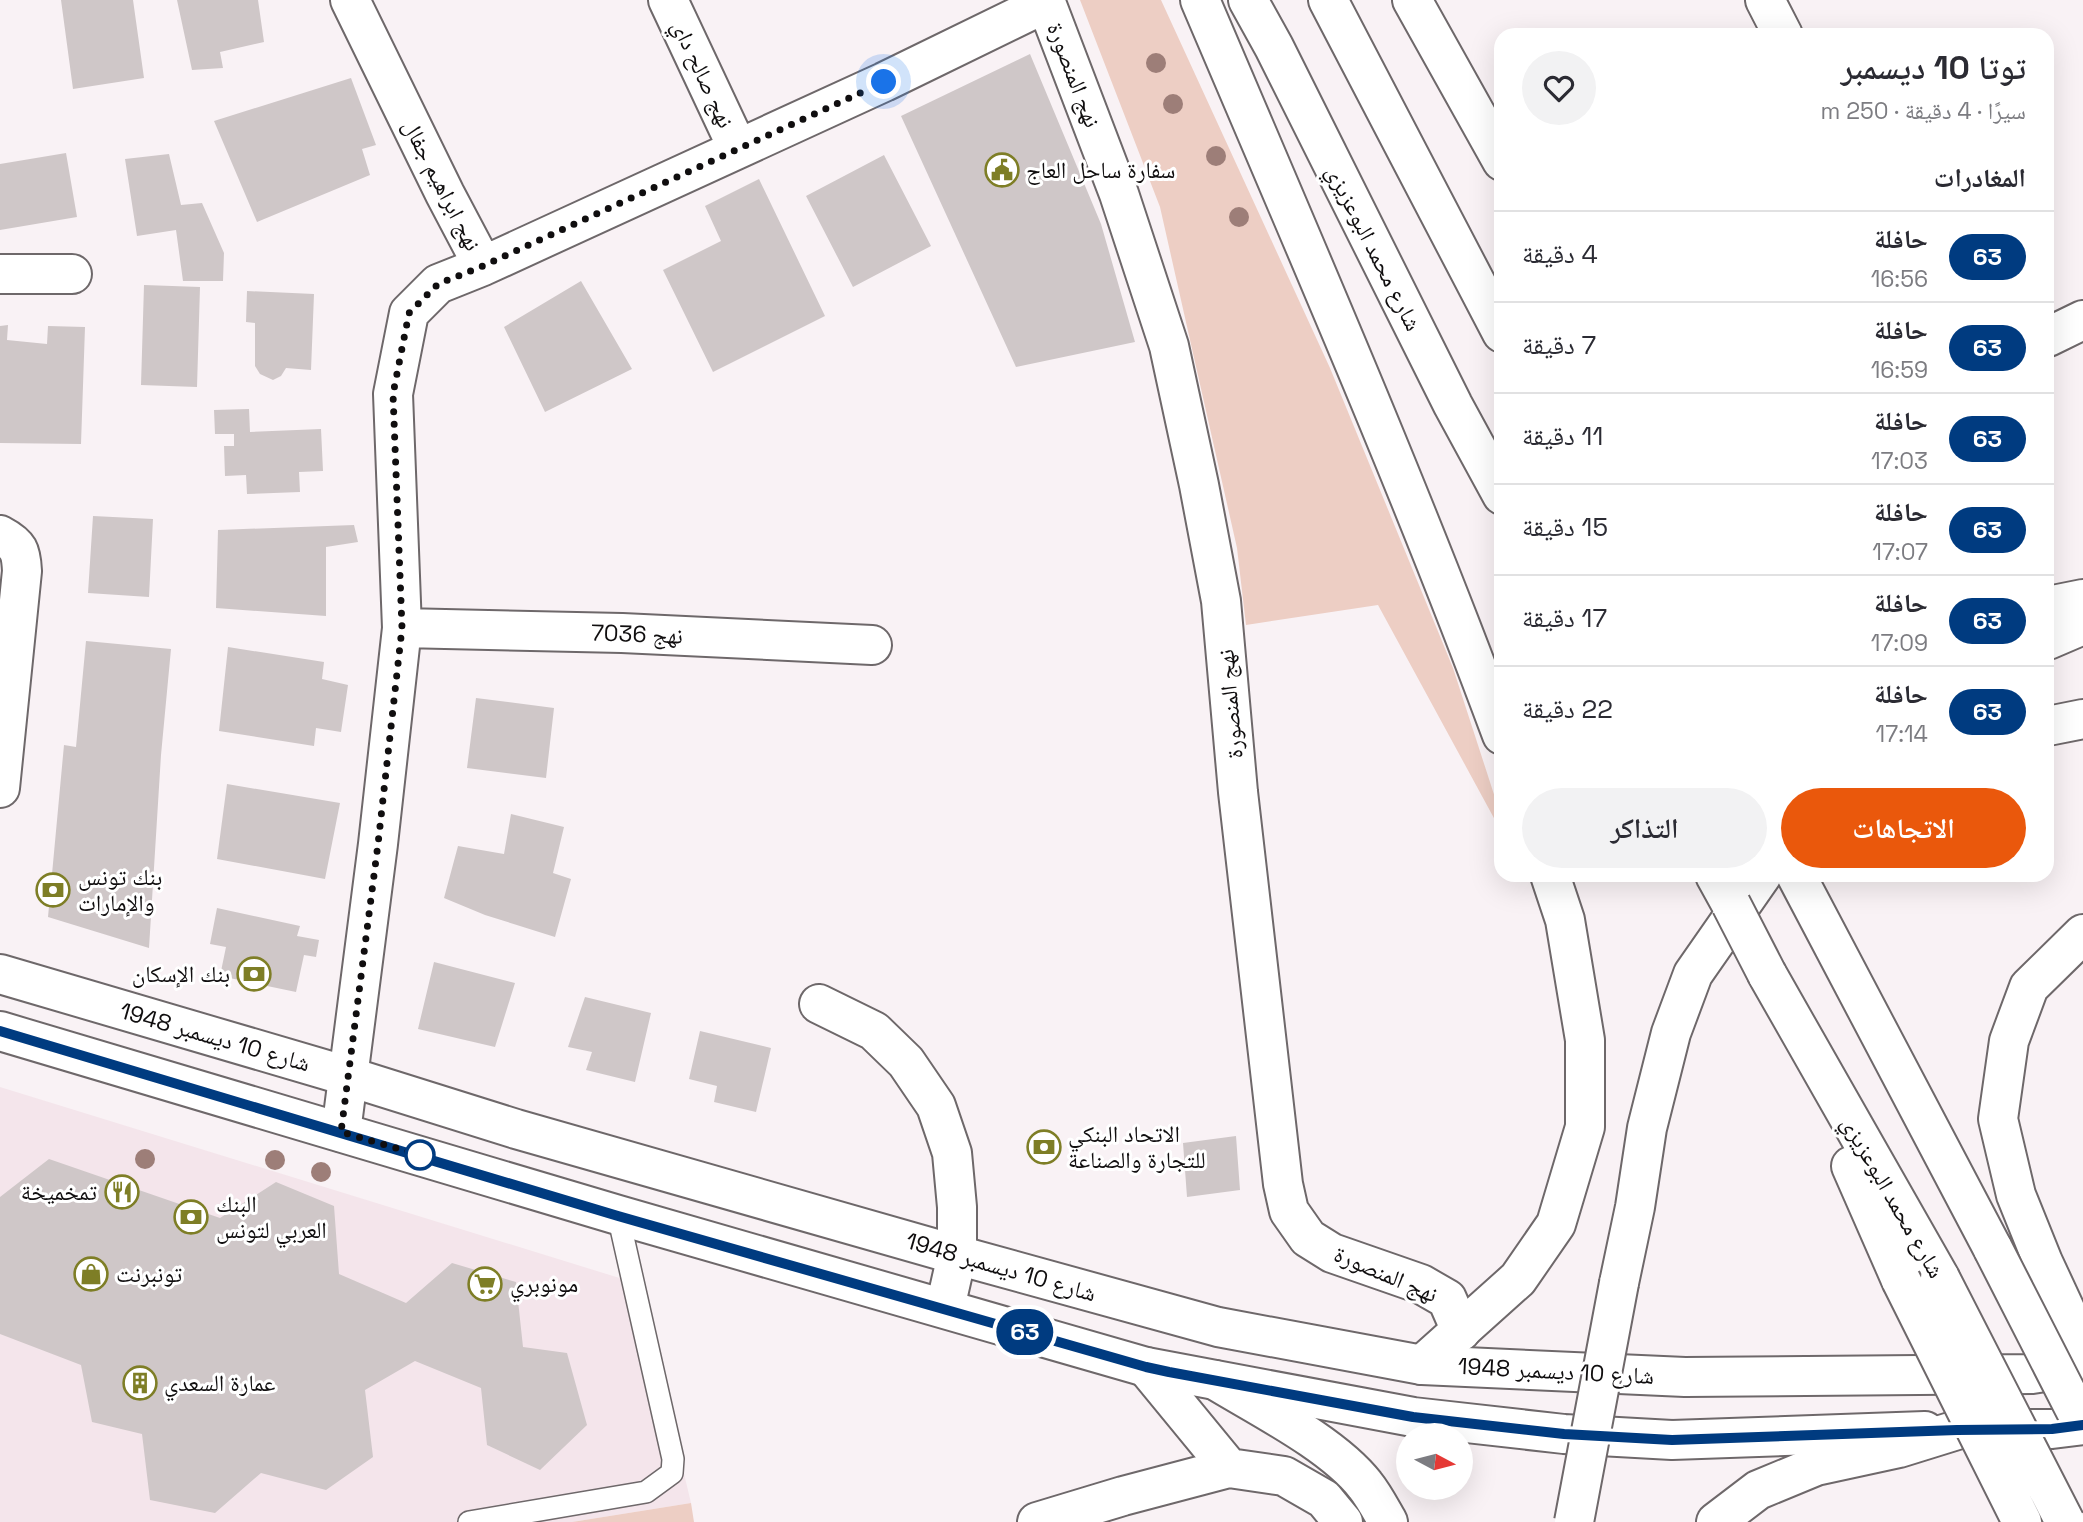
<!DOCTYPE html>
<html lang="ar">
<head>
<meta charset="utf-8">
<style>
  body { margin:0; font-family:"Space Grotesk","Noto Naskh Arabic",sans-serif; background:#f2f2f3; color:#2b2b33; direction:rtl; height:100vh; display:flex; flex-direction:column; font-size:26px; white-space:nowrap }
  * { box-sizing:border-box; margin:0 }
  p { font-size:23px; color:#7c7c81 }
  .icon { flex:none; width:38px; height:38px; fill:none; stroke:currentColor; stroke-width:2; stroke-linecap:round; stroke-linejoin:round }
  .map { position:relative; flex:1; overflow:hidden; direction:ltr }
  .side { position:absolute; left:1494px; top:28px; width:560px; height:854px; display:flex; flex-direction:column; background:#fff; border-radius:21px; box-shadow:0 7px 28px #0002; direction:rtl }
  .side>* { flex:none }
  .badge { padding:0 14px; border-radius:23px; font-size:24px; line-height:46px }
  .needle { width:46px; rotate:97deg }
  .tools { position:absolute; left:1396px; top:1423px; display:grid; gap:14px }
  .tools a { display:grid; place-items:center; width:77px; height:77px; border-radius:50%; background:#fff; box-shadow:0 7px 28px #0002; font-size:35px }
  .you { position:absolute; width:35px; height:35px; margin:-18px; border:5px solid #fff; border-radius:50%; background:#1a73e8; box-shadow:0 0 0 10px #1a73e833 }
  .map>.badge { position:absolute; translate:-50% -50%; box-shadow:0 0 0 4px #fff }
  h2 { padding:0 28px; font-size:26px; line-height:63px }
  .round { display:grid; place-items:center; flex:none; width:74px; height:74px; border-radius:37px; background:#f2f2f3 }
  .summary { display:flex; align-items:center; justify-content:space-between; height:119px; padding:0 28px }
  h1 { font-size:33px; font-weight:600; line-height:52px }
  .action { display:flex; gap:14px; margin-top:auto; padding:14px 28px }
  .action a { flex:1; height:80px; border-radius:42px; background:#ea580c; color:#fff; font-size:28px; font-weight:600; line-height:80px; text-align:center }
  .action a+a { background:#f2f2f3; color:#2b2b33 }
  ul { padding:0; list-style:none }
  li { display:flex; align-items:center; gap:21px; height:91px; padding:0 28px; border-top:2px solid #e1e1e2 }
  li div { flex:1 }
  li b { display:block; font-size:26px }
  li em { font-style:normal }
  li .badge { min-width:77px; font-weight:700; text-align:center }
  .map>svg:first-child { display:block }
</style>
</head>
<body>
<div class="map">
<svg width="2083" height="1522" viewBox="0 0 2083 1522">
  <rect width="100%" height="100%" fill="#f9f2f5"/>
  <path fill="#f4e5eb" d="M0,1087L639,1284L691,1503L572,1522H0Z"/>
  <path fill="#edcec4" d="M1080,0H1161L1330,368L1453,668L1501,816V831L1378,605L1246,625L1237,548L1160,207Z
    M691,1503L694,1522H572Z"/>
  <path fill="#cfc7c8" d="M61,0H133L144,78L73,89Z
    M177,0H258L264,42L220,52L223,68L192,70Z
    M1030,54L1101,224L1135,342L1016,367L901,116Z
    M351,78L376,145L362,149L370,175L257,222L214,121Z
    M66,153L77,217L0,230V164Z
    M169,154L181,205L202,203L224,253L223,281H183L176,230L137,236L125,159Z
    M884,155L931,246L853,287L806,196Z
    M759,179L825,316L713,372L663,270L721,241L705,206Z
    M581,281L632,369L545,412L504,327Z
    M144,285L200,287L197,387L141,385Z
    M247,291L314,294L311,370L286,368L281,376L273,380L260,374L255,366V323L246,322Z
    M8,325L7,340L47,344L48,326L85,327L81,444L0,443V326Z
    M249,409L250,432L321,429L323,471L299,472L300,492L247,494L246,475L225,476L224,446H234V434H215L214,410Z
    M93,516L153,519L149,597L88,593Z
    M354,525L358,542L326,547V616L216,608L218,530Z
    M86,641L171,649L161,755L149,948L48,917L64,745L76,747Z
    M228,647L324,662L322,679L348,685L341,732L316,728L314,746L219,731Z
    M476,698L554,708L546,778L467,768Z
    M227,784L340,803L325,879L217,859Z
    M511,814L564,827L553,873L571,879L555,937L485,915L444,898L458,846L504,854Z
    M217,908L300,926L297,936L319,940L316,957L304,955L296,992L220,976L226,947L210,944Z
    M434,962L515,983L495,1047L418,1029Z
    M585,997L651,1013L635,1082L586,1070L592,1052L568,1047Z
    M700,1031L771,1048L756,1112L714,1102L717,1086L689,1079Z
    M1236,1136L1240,1190L1187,1197L1183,1143Z
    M49,1159L220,1218L276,1182L334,1206L339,1274L406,1303L452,1263L516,1282L523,1347L567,1353L587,1425L540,1470L487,1445L481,1388L415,1361L365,1390L373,1457L326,1490L261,1473L215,1513L150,1500L142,1434L92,1422L81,1365L0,1334V1197Z"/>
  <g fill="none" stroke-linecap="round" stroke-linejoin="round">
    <defs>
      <path id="lane" d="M469,1522L646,1492L672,1473L673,1459L618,1215"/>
      <path id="street" d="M350,0L445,194L483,266
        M668,0L738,149
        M1045,0L1119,194L1169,346L1199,485L1221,601L1238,792L1283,1184L1289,1211L1308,1238L1332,1253L1421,1284L1447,1299L1461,1331
        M1765,0L1783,35
        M0,274H72
        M2048,337L2083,320
        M0,535C19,545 21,551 22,571L0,788
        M402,628L622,633L872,645
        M819,1004L874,1031L906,1062L936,1106L952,1153L957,1207V1255L945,1308
        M341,1132L378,844L402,628L393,394L409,313L438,284L483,266L884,82L1046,3
        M1146,1367L1229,1468
        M1037,1522L1123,1496L1229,1468L1284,1476L1324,1499L1343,1522"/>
      <path id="primary" d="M0,974L347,1076L516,1129L957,1255L1218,1327L1422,1365L1685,1377L2032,1374L2083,1366
        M0,1031L618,1215L1146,1367L1413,1417L1564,1434L1672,1440L1925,1431
        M1988,1429H2052L2083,1425"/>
      <path id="highway" d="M1200,0C1304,244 1410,487 1502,735
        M1248,0L1274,47L1453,405L1502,495
        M1328,0L1502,333
        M1412,0L1502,161
        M2048,606L2083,599
        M2048,640L2083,625
        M2048,726L2083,719
        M1715,875L1731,904
        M1796,875L1993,1249
        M2083,934L2029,987L2009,1041L1998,1119L2016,1195L2043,1262L2083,1348
        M1767,974L1940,1278
        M1851,1166L1901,1280
        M1619,1283L1635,1207L1647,1128L1671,1033L1693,974L1762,875
        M1422,1365L1518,1279L1556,1224L1585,1127V1040L1565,920L1550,875
        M1215,1380C1261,1408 1333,1444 1365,1485C1374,1496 1381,1510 1388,1522
        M1716,1522L1758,1490L1816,1466L1899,1448L1957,1430"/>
    </defs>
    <use href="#lane" stroke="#6e686a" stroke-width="24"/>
    <use href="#street" stroke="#6e686a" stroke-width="42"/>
    <use href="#primary" stroke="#6e686a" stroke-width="42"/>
    <use href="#highway" stroke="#6e686a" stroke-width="42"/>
    <use href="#lane" stroke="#fff" stroke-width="21"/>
    <use href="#street" stroke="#fff" stroke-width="38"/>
    <use href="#primary" stroke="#fff" stroke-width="38"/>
    <use href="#highway" stroke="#fff" stroke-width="38"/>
    <defs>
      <path id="highway-bridge" d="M1731,904L1767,974
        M1993,1249L2083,1425
        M1940,1278L2065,1522
        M1901,1280L2022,1522
        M1574,1522L1619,1283"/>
    </defs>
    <use href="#highway-bridge" stroke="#6e686a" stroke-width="42" stroke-linecap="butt"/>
    <use href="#highway-bridge" stroke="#fff" stroke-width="38"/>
  </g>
  <g fill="#9d7e78">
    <circle cx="1156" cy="63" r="10"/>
    <circle cx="1173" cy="104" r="10"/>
    <circle cx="1216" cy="156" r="10"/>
    <circle cx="1239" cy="217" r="10"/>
    <circle cx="145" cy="1159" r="10"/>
    <circle cx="275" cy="1160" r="10"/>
    <circle cx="321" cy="1172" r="10"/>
  </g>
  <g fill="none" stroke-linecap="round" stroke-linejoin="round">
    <defs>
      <path id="line" d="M0,1031L618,1216L1146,1367L1169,1372L1413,1417L1564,1434L1672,1440L1957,1430L2052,1429L2083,1425"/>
    </defs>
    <use href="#line" stroke="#fff" stroke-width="16"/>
    <use href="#line" stroke="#003b80" stroke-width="10"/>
    <path stroke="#100e0f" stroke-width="7" stroke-dasharray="0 12.6" d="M420,1155L341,1132L378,844L402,628L393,394L409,313L438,284L483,266L884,82"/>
  </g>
  <defs>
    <symbol id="civic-ring" viewBox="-11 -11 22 22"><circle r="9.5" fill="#fff" stroke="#7e7e26" stroke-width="1.5"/><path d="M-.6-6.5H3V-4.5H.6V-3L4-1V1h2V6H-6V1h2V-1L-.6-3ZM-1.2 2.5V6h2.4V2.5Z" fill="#7e7e26"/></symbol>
    <symbol id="bank-ring" viewBox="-11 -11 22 22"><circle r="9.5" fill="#fff" stroke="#7e7e26" stroke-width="1.5"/><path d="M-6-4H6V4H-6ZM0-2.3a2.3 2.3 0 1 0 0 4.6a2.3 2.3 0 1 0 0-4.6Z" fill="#7e7e26"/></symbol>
    <symbol id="restaurant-ring" viewBox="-11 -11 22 22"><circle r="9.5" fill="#fff" stroke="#7e7e26" stroke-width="1.5"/><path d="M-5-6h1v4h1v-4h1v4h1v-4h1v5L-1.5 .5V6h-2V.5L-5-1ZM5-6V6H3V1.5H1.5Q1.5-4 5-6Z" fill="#7e7e26"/></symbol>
    <symbol id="shop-ring" viewBox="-11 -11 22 22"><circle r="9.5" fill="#fff" stroke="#7e7e26" stroke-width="1.5"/><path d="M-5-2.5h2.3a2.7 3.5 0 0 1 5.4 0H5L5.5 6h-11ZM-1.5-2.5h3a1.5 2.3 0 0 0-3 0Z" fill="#7e7e26"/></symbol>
    <symbol id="supermarket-ring" viewBox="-11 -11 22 22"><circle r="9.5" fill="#fff" stroke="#7e7e26" stroke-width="1.5"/><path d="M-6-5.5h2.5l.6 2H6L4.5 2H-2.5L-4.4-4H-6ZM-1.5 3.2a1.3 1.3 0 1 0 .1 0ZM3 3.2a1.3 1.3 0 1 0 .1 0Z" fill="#7e7e26"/></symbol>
    <symbol id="building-ring" viewBox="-11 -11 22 22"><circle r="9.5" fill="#fff" stroke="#7e7e26" stroke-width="1.5"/><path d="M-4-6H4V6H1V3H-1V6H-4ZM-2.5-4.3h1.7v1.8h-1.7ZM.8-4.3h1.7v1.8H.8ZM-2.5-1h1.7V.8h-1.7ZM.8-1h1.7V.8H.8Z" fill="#7e7e26"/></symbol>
  </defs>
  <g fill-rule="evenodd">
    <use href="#civic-ring" x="983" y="151" width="38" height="38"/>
    <use href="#bank-ring" x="34" y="871" width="38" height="38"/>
    <use href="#bank-ring" x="235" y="955" width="38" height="38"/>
    <use href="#bank-ring" x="1025" y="1128" width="38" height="38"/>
    <use href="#restaurant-ring" x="103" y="1173" width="38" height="38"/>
    <use href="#bank-ring" x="172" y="1198" width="38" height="38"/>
    <use href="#shop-ring" x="72" y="1255" width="38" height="38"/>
    <use href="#supermarket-ring" x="466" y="1265" width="38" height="38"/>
    <use href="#building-ring" x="121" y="1364" width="38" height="38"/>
  </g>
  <circle fill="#fff" stroke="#003b80" stroke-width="3.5" cx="420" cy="1155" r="14"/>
  <g text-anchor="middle" stroke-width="6" stroke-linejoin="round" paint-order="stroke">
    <g font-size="23" fill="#100e0f" stroke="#fff">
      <text transform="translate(703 74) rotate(65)" y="8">نهج صالح داي</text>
      <text transform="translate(1074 75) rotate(69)" y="8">نهج المنصورة</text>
      <text transform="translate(442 185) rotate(63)" y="8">نهج ابراهيم جفال</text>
      <text transform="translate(1374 248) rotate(63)" y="8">شارع محمد البوعزيزي</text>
      <text transform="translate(637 634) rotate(2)" y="8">نهج 7036</text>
      <text transform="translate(1230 704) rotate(-95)" y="8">نهج المنصورة</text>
      <text transform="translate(215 1037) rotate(16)" y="8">شارع 10 ديسمبر 1948</text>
      <text transform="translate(1893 1197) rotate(60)" y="8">شارع محمد البوعزيزي</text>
      <text transform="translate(1001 1267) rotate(16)" y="8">شارع 10 ديسمبر 1948</text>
      <text transform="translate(1386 1274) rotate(23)" y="8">نهج المنصورة</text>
      <text transform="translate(1556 1371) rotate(3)" y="8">شارع 10 ديسمبر 1948</text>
    </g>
    <g font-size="23" fill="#100e0f" stroke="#fff" text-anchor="start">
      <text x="1026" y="178">سفارة ساحل العاج</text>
      <text x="78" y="885">بنك تونس<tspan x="78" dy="26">والإمارات</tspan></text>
      <text x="230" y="982" text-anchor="end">بنك الإسكان</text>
      <text x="1068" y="1142">الاتحاد البنكي<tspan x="1068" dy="26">للتجارة والصناعة</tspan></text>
      <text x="97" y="1200" text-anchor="end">تمخميخة</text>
      <text x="216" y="1212">البنك<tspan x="216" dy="26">العربي لتونس</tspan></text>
      <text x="116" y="1282">تونبرنت</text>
      <text x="510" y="1292">مونوبري</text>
      <text x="164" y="1391">عمارة السعدي</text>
    </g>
  </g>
</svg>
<div class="tools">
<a><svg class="needle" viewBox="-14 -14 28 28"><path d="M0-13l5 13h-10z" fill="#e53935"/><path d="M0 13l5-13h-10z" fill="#7c7c81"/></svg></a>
</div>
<div class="you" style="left:884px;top:82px"></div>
<b class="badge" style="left:1025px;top:1332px;background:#003b80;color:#fff">63</b>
<section class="side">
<div class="summary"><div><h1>توتا 10 ديسمبر</h1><p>سيرًا · 4 دقيقة · 250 m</p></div><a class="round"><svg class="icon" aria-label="heart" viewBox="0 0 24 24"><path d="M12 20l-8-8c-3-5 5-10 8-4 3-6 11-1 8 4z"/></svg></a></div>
<h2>المغادرات</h2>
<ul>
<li><span class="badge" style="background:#003b80;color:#fff">63</span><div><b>حافلة</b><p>16:56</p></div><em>4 دقيقة</em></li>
<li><span class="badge" style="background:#003b80;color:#fff">63</span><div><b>حافلة</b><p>16:59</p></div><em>7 دقيقة</em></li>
<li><span class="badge" style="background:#003b80;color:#fff">63</span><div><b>حافلة</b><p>17:03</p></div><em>11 دقيقة</em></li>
<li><span class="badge" style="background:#003b80;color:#fff">63</span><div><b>حافلة</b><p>17:07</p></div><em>15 دقيقة</em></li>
<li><span class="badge" style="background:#003b80;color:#fff">63</span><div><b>حافلة</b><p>17:09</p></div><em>17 دقيقة</em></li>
<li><span class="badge" style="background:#003b80;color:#fff">63</span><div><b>حافلة</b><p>17:14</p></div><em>22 دقيقة</em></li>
</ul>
<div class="action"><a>الاتجاهات</a><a>التذاكر</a></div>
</section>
</div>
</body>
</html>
